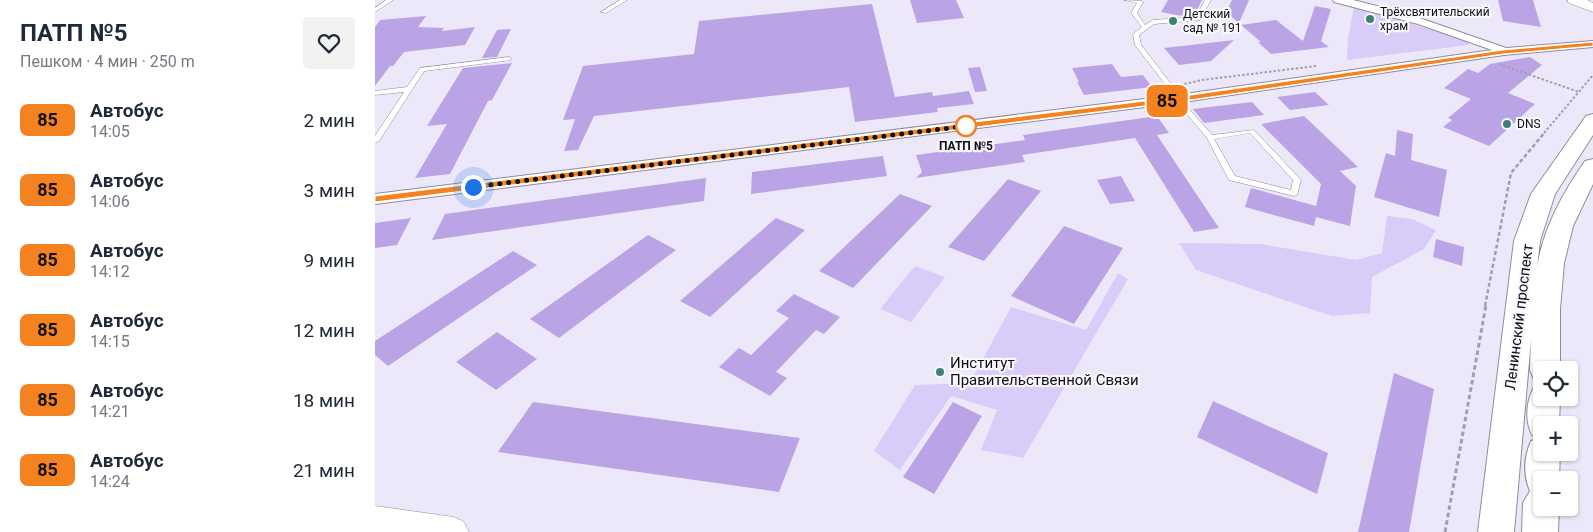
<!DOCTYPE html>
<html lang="ru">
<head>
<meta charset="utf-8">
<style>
  body { margin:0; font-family:Roboto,sans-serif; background:#f2f2f3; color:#1f2937; height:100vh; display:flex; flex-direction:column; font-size:19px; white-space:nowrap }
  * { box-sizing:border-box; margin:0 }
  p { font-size:16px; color:#747a83 }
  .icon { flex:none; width:28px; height:28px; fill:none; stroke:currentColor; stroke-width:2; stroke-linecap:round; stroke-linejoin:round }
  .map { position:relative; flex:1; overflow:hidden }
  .details { display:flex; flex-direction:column; background:#fff; width:375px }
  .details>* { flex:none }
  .badge { padding:0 10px; border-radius:8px; font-size:18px; line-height:32px }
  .tools { position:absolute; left:1158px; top:361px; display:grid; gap:10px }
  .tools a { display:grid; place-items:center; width:45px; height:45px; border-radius:5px; background:#fff; box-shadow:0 1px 4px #0004; font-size:25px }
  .you { position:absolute; width:25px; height:25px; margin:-12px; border:4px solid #fff; border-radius:50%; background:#1a73e8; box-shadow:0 0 0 8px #1a73e833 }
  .map>.badge { position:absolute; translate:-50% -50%; box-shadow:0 0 0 2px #fff }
  .round { display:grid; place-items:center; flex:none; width:52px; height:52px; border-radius:5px; background:#f2f2f3 }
  .headline { display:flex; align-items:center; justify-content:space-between; height:85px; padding:0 20px }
  h1 { font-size:24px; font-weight:700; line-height:38px }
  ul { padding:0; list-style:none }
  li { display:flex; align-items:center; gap:15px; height:70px; padding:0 20px }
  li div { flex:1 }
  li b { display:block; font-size:19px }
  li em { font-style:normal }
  li .badge { min-width:55px; font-weight:700; text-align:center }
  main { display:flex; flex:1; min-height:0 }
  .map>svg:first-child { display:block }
</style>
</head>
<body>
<main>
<section class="details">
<div class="headline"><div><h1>ПАТП №5</h1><p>Пешком · 4 мин · 250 m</p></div><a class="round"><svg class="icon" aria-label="heart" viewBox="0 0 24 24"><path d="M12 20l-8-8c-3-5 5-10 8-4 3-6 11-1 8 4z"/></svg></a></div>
<ul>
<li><span class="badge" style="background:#f58220;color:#111">85</span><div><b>Автобус</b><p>14:05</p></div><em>2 мин</em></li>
<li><span class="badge" style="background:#f58220;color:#111">85</span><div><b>Автобус</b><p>14:06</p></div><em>3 мин</em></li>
<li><span class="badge" style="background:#f58220;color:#111">85</span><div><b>Автобус</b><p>14:12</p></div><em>9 мин</em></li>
<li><span class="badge" style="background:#f58220;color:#111">85</span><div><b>Автобус</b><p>14:15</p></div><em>12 мин</em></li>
<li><span class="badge" style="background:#f58220;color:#111">85</span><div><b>Автобус</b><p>14:21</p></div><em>18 мин</em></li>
<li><span class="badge" style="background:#f58220;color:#111">85</span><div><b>Автобус</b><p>14:24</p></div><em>21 мин</em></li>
</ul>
</section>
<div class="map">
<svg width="1218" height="532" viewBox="0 0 1218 532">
  <rect width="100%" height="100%" fill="#ede8f9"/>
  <path fill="#d9ccf8" d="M979,6L1092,41L1094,45L972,60L973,38Z
    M1012,216L1037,219L1061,230L1049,249L997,277L995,313L957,316L821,270L804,243L885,244L981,260L1007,253Z
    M540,266L570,277L536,322L505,309Z
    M743,273L753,279L648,458L606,450L622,410L576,396L525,470L499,451L540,385L595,383L636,307L711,330Z"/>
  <path fill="#baa4e6" d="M535,0H581L589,18L542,23Z
    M793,0H827L820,15L807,16L786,12Z
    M857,0H874L864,23L851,12Z
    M1123,0H1158L1166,27L1128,21Z
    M497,4L520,97L557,92L558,96L594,91L599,104L562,108L563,112L480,122L474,87L219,116L203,150L189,151L200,119L188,120L208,66L319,54L324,21Z
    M940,6L956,9L946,41L954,47L896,54L883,42H886L866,25L901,20L928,41Z
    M51,16L43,27L69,28L67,31L100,27L90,45L29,52L18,66H15L0,86V27L5,20Z
    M136,29L122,57L107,58L122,30Z
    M859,40L836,61L804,65L789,48Z
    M1155,57L1167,65L1133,93L1160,104L1114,146L1068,127L1077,120L1073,118L1096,99L1069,88L1093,69L1103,73L1115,64Z
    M137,63L117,100L113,101L75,174L40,178L72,124L52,126L88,68Z
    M737,64L746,77L768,75L777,87L709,95L702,82H704L697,68Z
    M605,67L612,91L600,92L593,68Z
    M940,92L954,105L915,110L902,97Z
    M877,102L889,115L829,123L818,109Z
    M782,116L794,133L782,135L844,228L819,232L760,138L647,155L650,162L541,178L547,172L541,155L650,140L648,135Z
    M929,116L983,167L965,171L981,186L975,226L941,217L939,226L870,207L876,188L941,206L946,184L886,124Z
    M1022,130L1038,134L1036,160L1072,170L1064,217L999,197L1011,153L1020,156Z
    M508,156L512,176L376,194L377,172Z
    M746,176L760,201L735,204L722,180Z
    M331,178L329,201L57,240L70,214Z
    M633,179L666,191L609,261L573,247Z
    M525,194L557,206L478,288L444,271Z
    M36,218L22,245L0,248V223Z
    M401,218L430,230L335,317L305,301Z
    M689,226L748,248L699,324L636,296Z
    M273,235L301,250L184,338L155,319Z
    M1061,239L1089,247L1087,266L1058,257Z
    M138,251L162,265L13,366L0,355V341Z
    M419,294L465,317L449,334L441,330L401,372L412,378L395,396L344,367L364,348L376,355L414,318L401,311Z
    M122,332L162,359L121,390L81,362Z
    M1019,373L1059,389L1034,532H983Z
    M838,401L953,453L942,494L822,437Z
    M158,402L425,438L404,492L123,452Z
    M578,402L607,416L559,494L528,477Z"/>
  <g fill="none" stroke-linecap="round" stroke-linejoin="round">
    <defs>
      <path id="service" d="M11,0H18L0,12V8Z
        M245,0H252L231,13L226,12Z
        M749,0L767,1L768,2L762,13L770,25L778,20L821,17L830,0H836L825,20L779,24L764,35L766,45L807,98L808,99L807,101L837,135L879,130L926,180L922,195L919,196L854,180L832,138L800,100L799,99L800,97L760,45L758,34L767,27L756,13L762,3ZM875,133L918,180L916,190L860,176L839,139Z
        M134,57L136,58V60L49,71L4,141L0,143V136L29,92L0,95V91L32,87L45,68Z"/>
      <path id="minor" d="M958,0H978L1030,13L1131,48L1218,41V47L1129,55L802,103L0,204V194L802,95L1117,50L1043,24L959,2Z"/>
      <path id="tertiary" d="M0,506L79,517L89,522L94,532H0Z"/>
      <path id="secondary" d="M1192,0H1212L1218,3V12L1194,3Z"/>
      <path id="primary" d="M1218,114V135L1180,194L1165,241L1162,267C1169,227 1187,194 1210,161L1218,159V184L1198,226L1189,263L1185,309V370H1166V381L1159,379L1155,370L1156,339L1139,532H1103L1139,241L1156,194L1211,116Z
        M1166,386V398H1185L1184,425H1166V452H1185L1184,480H1166V508H1184L1183,532H1147L1148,503L1155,491C1148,475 1149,457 1156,441L1165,438L1157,435C1150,421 1151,403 1158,389Z"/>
    </defs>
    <use href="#service" stroke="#908c9b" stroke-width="1"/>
    <use href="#minor" stroke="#908c9b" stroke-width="2"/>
    <use href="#tertiary" stroke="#908c9b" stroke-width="1"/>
    <use href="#secondary" stroke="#908c9b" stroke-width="1"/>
    <use href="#primary" stroke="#908c9b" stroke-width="2"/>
    <path stroke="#a29eab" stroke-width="2" stroke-dasharray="2.5 2" stroke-linecap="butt" d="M1124,64L1204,92
      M805,85L827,80L941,66
      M1169,133L1218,75"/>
    <path stroke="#a29eab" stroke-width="2.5" stroke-dasharray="4 2.5" stroke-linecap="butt" d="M1110,306L1136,173L1170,132"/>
    <path stroke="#a29eab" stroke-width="3" stroke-dasharray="4.5 3" stroke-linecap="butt" d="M1070,532L1111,305"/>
    <use href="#service" fill="#fff" fill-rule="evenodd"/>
    <use href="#minor" fill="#fff" fill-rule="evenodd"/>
    <use href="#tertiary" fill="#fff" fill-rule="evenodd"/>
    <use href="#secondary" fill="#fff" fill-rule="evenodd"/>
    <use href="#primary" fill="#fff" fill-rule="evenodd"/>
  </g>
  <path fill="#f58220" stroke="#fff" d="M1218,42V46L1128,54L802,102L0,202V196L802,97L1128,50Z"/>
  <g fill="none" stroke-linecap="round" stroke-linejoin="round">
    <path stroke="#121016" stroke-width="5" stroke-dasharray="0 9" d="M98,187L591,126"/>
  </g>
  <g fill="#3f8274" stroke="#f9f7fe" stroke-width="2">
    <circle cx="995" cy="19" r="5"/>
    <circle cx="798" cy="21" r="5"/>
    <circle cx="1132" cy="124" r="5"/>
    <circle cx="565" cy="372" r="5"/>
  </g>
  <circle fill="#fff" stroke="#f58220" stroke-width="2.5" cx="591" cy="126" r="10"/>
  <g text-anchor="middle" stroke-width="4.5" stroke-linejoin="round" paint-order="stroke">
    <g font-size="12" fill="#121016" stroke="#f9f7fe" text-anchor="start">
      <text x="1005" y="16">Трёхсвятительский<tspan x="1005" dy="14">храм</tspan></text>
      <text x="808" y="18">Детский<tspan x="808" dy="14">сад № 191</tspan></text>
      <text x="1142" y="128">DNS</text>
    </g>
    <g font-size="12" font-weight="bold" fill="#121016" stroke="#f9f7fe">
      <text x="591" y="150">ПАТП №5</text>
    </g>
    <g font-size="15" fill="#121016" stroke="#f9f7fe">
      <text transform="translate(1144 317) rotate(-83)" y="5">Ленинский проспект</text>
    </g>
    <g font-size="15" fill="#121016" stroke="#f9f7fe" text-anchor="start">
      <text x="575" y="368">Институт<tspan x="575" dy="17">Правительственной Связи</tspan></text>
    </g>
  </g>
</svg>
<div class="tools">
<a><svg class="icon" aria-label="locate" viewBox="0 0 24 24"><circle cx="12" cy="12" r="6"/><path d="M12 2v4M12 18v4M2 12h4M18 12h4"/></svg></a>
<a>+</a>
<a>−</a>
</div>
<div class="you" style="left:98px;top:187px"></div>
<b class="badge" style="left:792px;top:101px;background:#f58220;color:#111">85</b>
</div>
</main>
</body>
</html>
